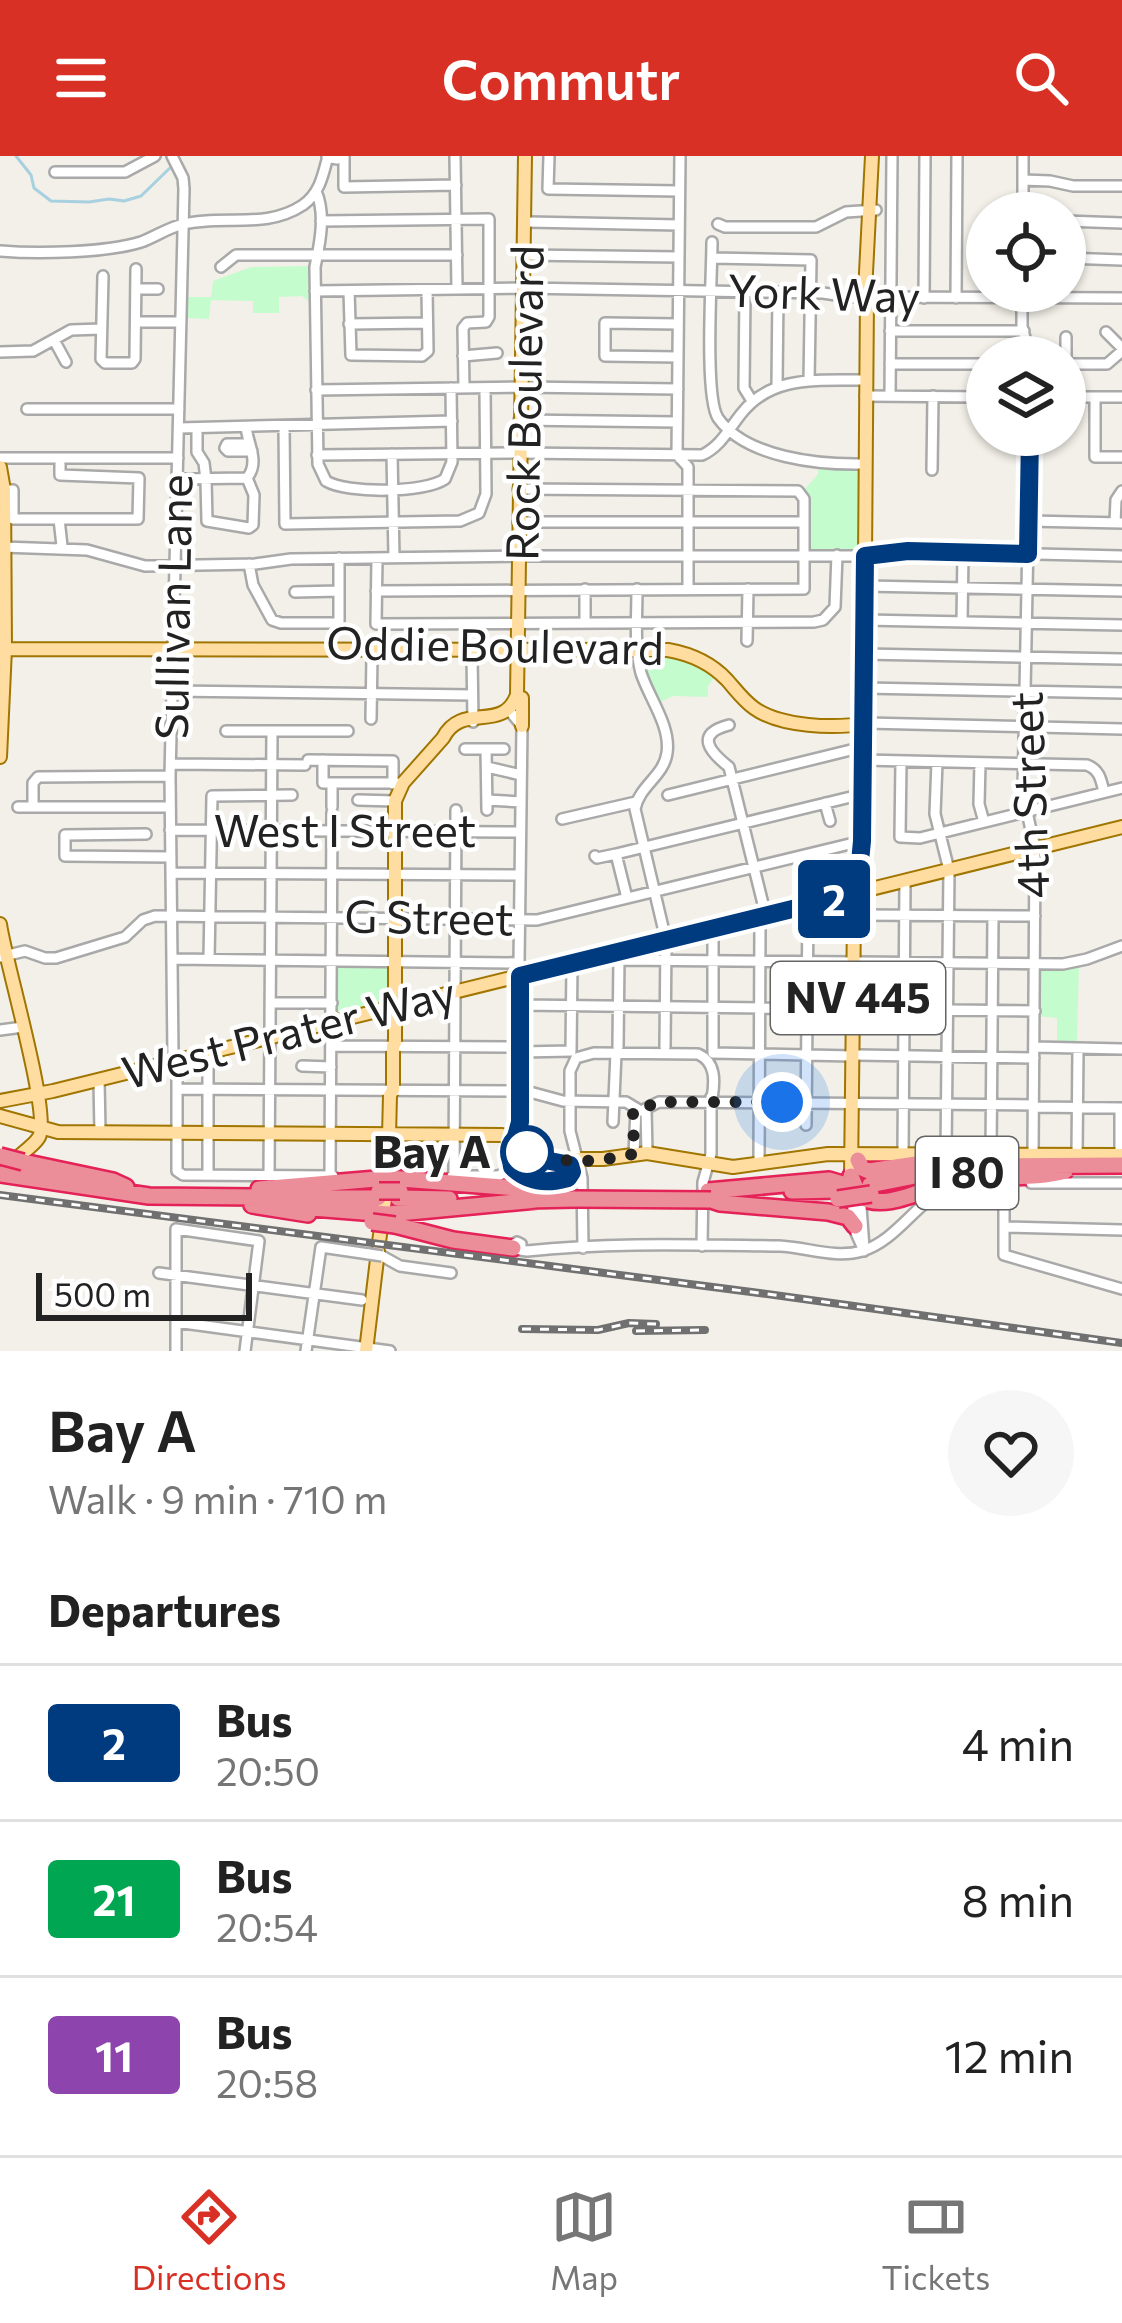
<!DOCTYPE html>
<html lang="en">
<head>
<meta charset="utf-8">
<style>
  body { margin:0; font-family:Commissioner,sans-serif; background:#f6f6f6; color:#222; height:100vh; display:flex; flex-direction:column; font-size:45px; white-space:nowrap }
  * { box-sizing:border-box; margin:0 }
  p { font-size:39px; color:#767676 }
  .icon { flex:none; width:66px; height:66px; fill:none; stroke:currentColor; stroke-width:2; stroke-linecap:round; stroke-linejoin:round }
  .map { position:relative; height:1195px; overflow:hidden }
  .drawer { display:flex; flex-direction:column; background:#fff; flex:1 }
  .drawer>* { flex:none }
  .badge { padding:0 24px; border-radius:9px; font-size:42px; line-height:78px }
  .fabs { position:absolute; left:966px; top:36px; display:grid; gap:24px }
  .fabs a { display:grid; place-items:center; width:120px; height:120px; border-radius:50%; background:#fff; box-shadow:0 3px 9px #0004; font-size:60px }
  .scale { position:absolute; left:36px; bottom:30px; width:216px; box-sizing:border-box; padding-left:12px; border:6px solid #222; border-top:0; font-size:33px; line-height:42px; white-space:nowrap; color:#222; -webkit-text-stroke:9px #fff; paint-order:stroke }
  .you { position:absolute; width:60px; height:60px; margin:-30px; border:9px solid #fff; border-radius:50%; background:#1a73e8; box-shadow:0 0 0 18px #1a73e833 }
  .map>.badge { position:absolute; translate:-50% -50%; box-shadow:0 0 0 6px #fff }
  h2 { padding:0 48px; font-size:45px; line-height:108px }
  .round { display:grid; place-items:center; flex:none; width:126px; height:126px; border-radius:63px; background:#f6f6f6 }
  .headline { display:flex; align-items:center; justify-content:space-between; height:204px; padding:0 48px }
  h1 { font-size:57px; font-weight:600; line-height:90px }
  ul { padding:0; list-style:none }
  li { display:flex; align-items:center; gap:36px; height:156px; padding:0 48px; border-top:3px solid #e0e0e0 }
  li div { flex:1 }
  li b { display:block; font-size:45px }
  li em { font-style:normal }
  li .badge { min-width:132px; font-weight:700; text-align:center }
  header { display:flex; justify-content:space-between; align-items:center; height:156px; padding:0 48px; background:#d93025; color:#fff; font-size:54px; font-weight:600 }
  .menu { display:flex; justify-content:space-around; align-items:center; height:168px; border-top:3px solid #e0e0e0; background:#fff; font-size:33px; color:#767676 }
  .menu a { display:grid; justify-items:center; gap:6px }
  .menu .current { color:#d93025 }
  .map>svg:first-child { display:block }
</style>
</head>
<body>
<header><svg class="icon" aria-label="menu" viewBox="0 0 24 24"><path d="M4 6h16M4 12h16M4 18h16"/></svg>Commutr<svg class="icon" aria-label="search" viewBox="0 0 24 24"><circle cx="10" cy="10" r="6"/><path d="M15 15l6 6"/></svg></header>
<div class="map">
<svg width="1122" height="1195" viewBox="0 0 1122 1195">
  <rect width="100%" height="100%" fill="#f2f0e8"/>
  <path fill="#c5fccd" d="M308,110L310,112L311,147L302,140L279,141V157H253V145L211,144L209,163L188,162L186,141H211L213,125L251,111Z
    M819,308L859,312L860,397H807L803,335L818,318Z
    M641,499H681L716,519L708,530V541L673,540L658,547L646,522Z
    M335,808H389V846L337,862L333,859Z
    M1079,808L1077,889H1057V862L1037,860L1038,811Z"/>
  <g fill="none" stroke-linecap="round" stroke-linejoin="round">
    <path stroke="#a7d0e1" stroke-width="3" d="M16,0L31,19L34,32L51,45L89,46L109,43L124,45L141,40L172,10L178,0"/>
    <defs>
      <path id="minor" d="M172,0L183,22L184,33L170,620L173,900L177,913V1015L183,1019L333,1020
        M455,0L457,133
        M549,0L548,33L679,35
        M680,0L677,299L688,311V433
        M327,1L337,3L344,0V31L456,29
        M55,16H125L155,0
        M1023,24L1050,25L1073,30H1122
        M316,35C326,58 320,87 315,111L318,308L326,325
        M1023,57V0
        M321,65L489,63V161L486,166L467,167L463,172L464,232
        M1065,65L1122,67
        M528,66L679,69
        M718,68L725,71H816L846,56L876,54
        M712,86C712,118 704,241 718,262C746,302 820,309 864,308
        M0,95C37,98 106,97 141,86C155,81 169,71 184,68C225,58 265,74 303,49C320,37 323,19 328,0
        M523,99L679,101
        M712,102L811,104L809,225
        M1065,102L1122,104
        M221,111L236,99H457
        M103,120L101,203L105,207H132L135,203L136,113
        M136,133H158
        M315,135L522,132L823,137L849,141L1122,142
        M349,135L351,199L422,200L428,195L427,134
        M1022,135V170L1030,201
        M745,136L744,232L752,245
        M924,142L925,0
        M956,142L957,0
        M136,166H181
        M349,168L427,167
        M890,175H1024
        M1106,176L1122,192
        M54,184L66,206
        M0,196L33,195L71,174L101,173
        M463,200L497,197
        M678,201L605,200V167L678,168
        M890,208H987
        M1065,208H1107L1122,195
        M1066,208V181
        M777,230L778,136
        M316,234L520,231L678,233
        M865,240L987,241
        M890,240L892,0
        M1065,241H1122
        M1095,241V301H1122
        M27,253H179
        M519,264L677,266
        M284,270L285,368L460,365L479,357
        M179,272L452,265
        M197,277V296L204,307L206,324L207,365L249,372L253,369L254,339L247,322C260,306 248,289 246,271
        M1030,279L1023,638L1035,692L1033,998
        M250,288H227L225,292L228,295H252
        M392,298L394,401
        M317,299L519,297L702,299C720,291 729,273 741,258C772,218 820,225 865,224
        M0,302H178
        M932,314L933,240
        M177,323L247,322
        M445,323L452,306L451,232
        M326,325C347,338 425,337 445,323
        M4,334H13V363H59L62,390L59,392
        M479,357L486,338L485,232
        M59,363H138L139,322L60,319V308
        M1029,365L1122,367
        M518,366H804
        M1115,367L1116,344L1122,335
        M3,391L87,394L145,410L255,408L291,403L523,400H875L908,395L1122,400
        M377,402L376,468L814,466L823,464L835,451L837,399
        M249,408L253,429L272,464L281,467H339V402
        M865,430L1122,435
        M585,433V466
        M637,433C637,461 634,490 641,517C649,542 671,570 667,597C664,620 639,630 635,653L666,784L665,891
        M376,435L804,433V343L798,335L518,333
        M295,436L339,435
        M864,464L1122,469
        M962,466L963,397
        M747,485L748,433
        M864,498L1122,503
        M472,499L473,566
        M864,532L1122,537
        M172,535L472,539
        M509,554L522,570L519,807C522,864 527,929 515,984
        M371,563L372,499
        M866,567L1122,573
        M729,569C694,578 710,596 729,611L765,756L760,766L759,1007
        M226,575H348
        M465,593H504
        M486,593L487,654
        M308,604L393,605V628
        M323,604V627H397
        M863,604L1087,609C1100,614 1101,624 1104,636
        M901,605L900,681L920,682L1122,632
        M937,606L935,658L949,714L946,997
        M980,607L979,648L984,666
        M171,608L305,609
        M487,611L521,619
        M332,627V651
        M668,639L863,591
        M358,644L395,645
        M487,644L521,646
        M825,647L830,665
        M18,651H170
        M33,651V627L38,621L170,620
        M562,663L636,646
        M170,674L520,676
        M146,678L65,679V700L171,701
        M616,698L627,742
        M595,700L597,702L616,698L863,638
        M171,717L520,719
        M808,758L854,759
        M859,759L1035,760
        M713,773V897L852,900
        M0,801L25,795L45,802H56L125,781L143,764L155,760L537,764L862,685
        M172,803L519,807
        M209,803L212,640L292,639
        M619,804L853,806
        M858,806L1063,808L1087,803L1122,790
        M270,847H332
        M521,849L852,853
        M858,853L1035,855
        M0,874L23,871
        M331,890L521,891
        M618,891L619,800
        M1034,891L1122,893
        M521,896L571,895L572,808
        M857,899L1034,902
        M302,910L331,911
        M99,924L100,976
        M177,933L526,935L563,945L626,946L641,955L659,946L1034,949
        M1034,951L1122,952
        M646,953L647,997
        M613,966L616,897
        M806,969L808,749
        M634,998L636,953
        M903,998L905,725
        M991,998L993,760
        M1077,999L1078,892
        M1120,999V952
        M208,1019V897
        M269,1020L272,575
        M330,1020L332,656
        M452,1020H498L506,1016
        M454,1020L456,654
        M1004,1026V1099L1122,1133
        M1031,1027H1122
        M860,1037L864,1092
        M851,1038L856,1077L864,1095
        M1004,1071L1122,1074
        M702,1090L703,1026L711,998V941
        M583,1092L582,1022L570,975V915L576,902L594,897L698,898C716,906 715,925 712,942
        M515,1094L512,1089L517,1086L521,1088L520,1094L527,1095C610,1086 696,1089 779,1090C806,1091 836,1103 862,1095C895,1085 914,1050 944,1033
        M382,1100L400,1110L451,1117
        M159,1117L362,1144
        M176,1166L390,1195
        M176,1195V1073L259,1085L245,1195
        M306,1195L321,1091L369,1098"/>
      <path id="major" d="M0,311L4,334L5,493L0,601
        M0,493L668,494C691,498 711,507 727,524C736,534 743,544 754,552C780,571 835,573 866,567
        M522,570V542
        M863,591L861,580L864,532L867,141L865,136L872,0
        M0,768C5,805 51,958 39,981C34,990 19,999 11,1007
        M0,945L53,935L1122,671
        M0,960L58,976L502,979L541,1000L557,1003H603L647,997L733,1011L828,998L1122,999
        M851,1020L854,759L861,708L865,586
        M379,1086L388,1022L390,939L393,934V890L395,887V645L403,627L443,582C462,545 502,578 517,539L525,0
        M366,1195L378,1095"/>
      <path id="highway" d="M858,1004L862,1012L869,1015L950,1003
        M23,1006L113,1025L126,1031
        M0,1018L149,1040L378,1042
        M851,1020L859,1040C884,1056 923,1033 951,1026C989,1017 1030,1025 1065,1015
        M870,1029L965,1010L1122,1009
        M259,1033L388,1022L543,1034
        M708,1035L829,1024L846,1029L854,1040
        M792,1035L837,1034
        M398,1042L449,1043
        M527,1044L575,1043
        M711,1044L720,1047L828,1056L848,1061L855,1070
        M252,1049L308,1058
        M300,1051L388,1058L537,1044
        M395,1069L453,1084L513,1092"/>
    </defs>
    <use href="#minor" stroke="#a9a9a9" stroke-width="14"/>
    <use href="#major" stroke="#a07500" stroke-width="16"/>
    <use href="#highway" stroke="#e42257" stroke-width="20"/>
    <use href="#minor" stroke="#fff" stroke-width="9"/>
    <use href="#major" stroke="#ffdda1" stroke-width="12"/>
    <use href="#highway" stroke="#ec8e99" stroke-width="15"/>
    <defs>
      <path id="rail" d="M0,1039L767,1138L1122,1187
        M522,1173L598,1174L629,1167L656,1168
        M636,1175L705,1174"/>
    </defs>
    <use href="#rail" stroke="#707070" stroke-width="8"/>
    <use href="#rail" stroke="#fff" stroke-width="3" stroke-dasharray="9" stroke-linecap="butt"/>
    <defs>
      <path id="minor-bridge" d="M369,1098L382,1100"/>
      <path id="highway-bridge" d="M0,1000L23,1006
        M379,1035H400
        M575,1043L711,1044
        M838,1043L871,1038
        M372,1066L395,1069"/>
    </defs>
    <use href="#minor-bridge" stroke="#a9a9a9" stroke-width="14" stroke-linecap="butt"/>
    <use href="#highway-bridge" stroke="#e42257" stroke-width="20" stroke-linecap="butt"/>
    <use href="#minor-bridge" stroke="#fff" stroke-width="9"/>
    <use href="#highway-bridge" stroke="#ec8e99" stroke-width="15"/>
  </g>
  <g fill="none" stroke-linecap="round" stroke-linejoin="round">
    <defs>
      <path id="line" d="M510,998L512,1011C527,1026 547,1028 568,1022L572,1016L570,1009L540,1003L514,988L520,966V820L857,737L862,685L865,400L908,395L1028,398L1030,279"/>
    </defs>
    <use href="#line" stroke="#fff" stroke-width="27"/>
    <use href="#line" stroke="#003b80" stroke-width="18"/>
    <path stroke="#222" stroke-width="12" stroke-dasharray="0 21.6" d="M527,996L529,993C559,1011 601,1005 634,998L633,957L636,953L643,954L655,946H782"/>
  </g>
  <circle fill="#fff" stroke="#003b80" stroke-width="6" cx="527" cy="996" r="24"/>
  <g text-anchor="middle" stroke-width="9" stroke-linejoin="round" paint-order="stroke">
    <g fill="#fff" stroke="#646464" stroke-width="3">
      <rect x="771" y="806" width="174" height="72" rx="9"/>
      <rect x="916" y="981" width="102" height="72" rx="9"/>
    </g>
    <g font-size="42" font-weight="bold" fill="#222">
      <text x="858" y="857">NV 445</text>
      <text x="967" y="1032">I 80</text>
    </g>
    <g font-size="45" fill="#222" stroke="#fff">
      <text transform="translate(824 138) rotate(2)" y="16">York Way</text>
      <text transform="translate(525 247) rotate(-89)" y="16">Rock Boulevard</text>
      <text transform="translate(174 451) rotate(-89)" y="16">Sullivan Lane</text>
      <text transform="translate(495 490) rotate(1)" y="16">Oddie Boulevard</text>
      <text transform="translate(1030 639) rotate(-92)" y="16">4th Street</text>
      <text x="345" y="691">West I Street</text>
      <text transform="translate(429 762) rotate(1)" y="16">G Street</text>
      <text transform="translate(289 877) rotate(-14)" y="16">West Prater Way</text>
    </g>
    <g font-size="45" font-weight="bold" fill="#222" stroke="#fff" text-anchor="end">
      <text x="491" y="1012">Bay A</text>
    </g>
  </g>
</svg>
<div class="fabs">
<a><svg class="icon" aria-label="locate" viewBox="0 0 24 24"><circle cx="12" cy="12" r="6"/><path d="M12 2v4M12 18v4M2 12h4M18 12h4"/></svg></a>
<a><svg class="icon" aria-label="layers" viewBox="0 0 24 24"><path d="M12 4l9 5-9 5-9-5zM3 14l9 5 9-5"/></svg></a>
</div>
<div class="scale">500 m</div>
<div class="you" style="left:782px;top:946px"></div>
<b class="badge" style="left:834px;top:743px;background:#003b80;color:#fff">2</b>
</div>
<section class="drawer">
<div class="headline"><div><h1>Bay A</h1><p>Walk · 9 min · 710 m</p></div><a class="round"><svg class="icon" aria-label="heart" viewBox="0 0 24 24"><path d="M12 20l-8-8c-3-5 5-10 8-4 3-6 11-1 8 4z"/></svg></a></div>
<h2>Departures</h2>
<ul>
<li><span class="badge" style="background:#003b80;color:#fff">2</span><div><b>Bus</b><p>20:50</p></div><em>4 min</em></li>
<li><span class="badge" style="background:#00a651;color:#fff">21</span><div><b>Bus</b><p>20:54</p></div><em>8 min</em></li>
<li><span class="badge" style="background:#8e44ad;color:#fff">11</span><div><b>Bus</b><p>20:58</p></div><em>12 min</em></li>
</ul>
</section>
<nav class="menu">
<a class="current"><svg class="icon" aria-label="directions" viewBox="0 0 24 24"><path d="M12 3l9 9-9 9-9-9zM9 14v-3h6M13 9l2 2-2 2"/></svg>Directions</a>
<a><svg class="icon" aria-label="map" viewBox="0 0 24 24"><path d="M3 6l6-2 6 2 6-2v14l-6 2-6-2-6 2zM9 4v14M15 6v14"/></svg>Map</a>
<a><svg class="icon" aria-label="tickets" viewBox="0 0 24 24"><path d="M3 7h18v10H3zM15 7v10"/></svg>Tickets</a>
</nav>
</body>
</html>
